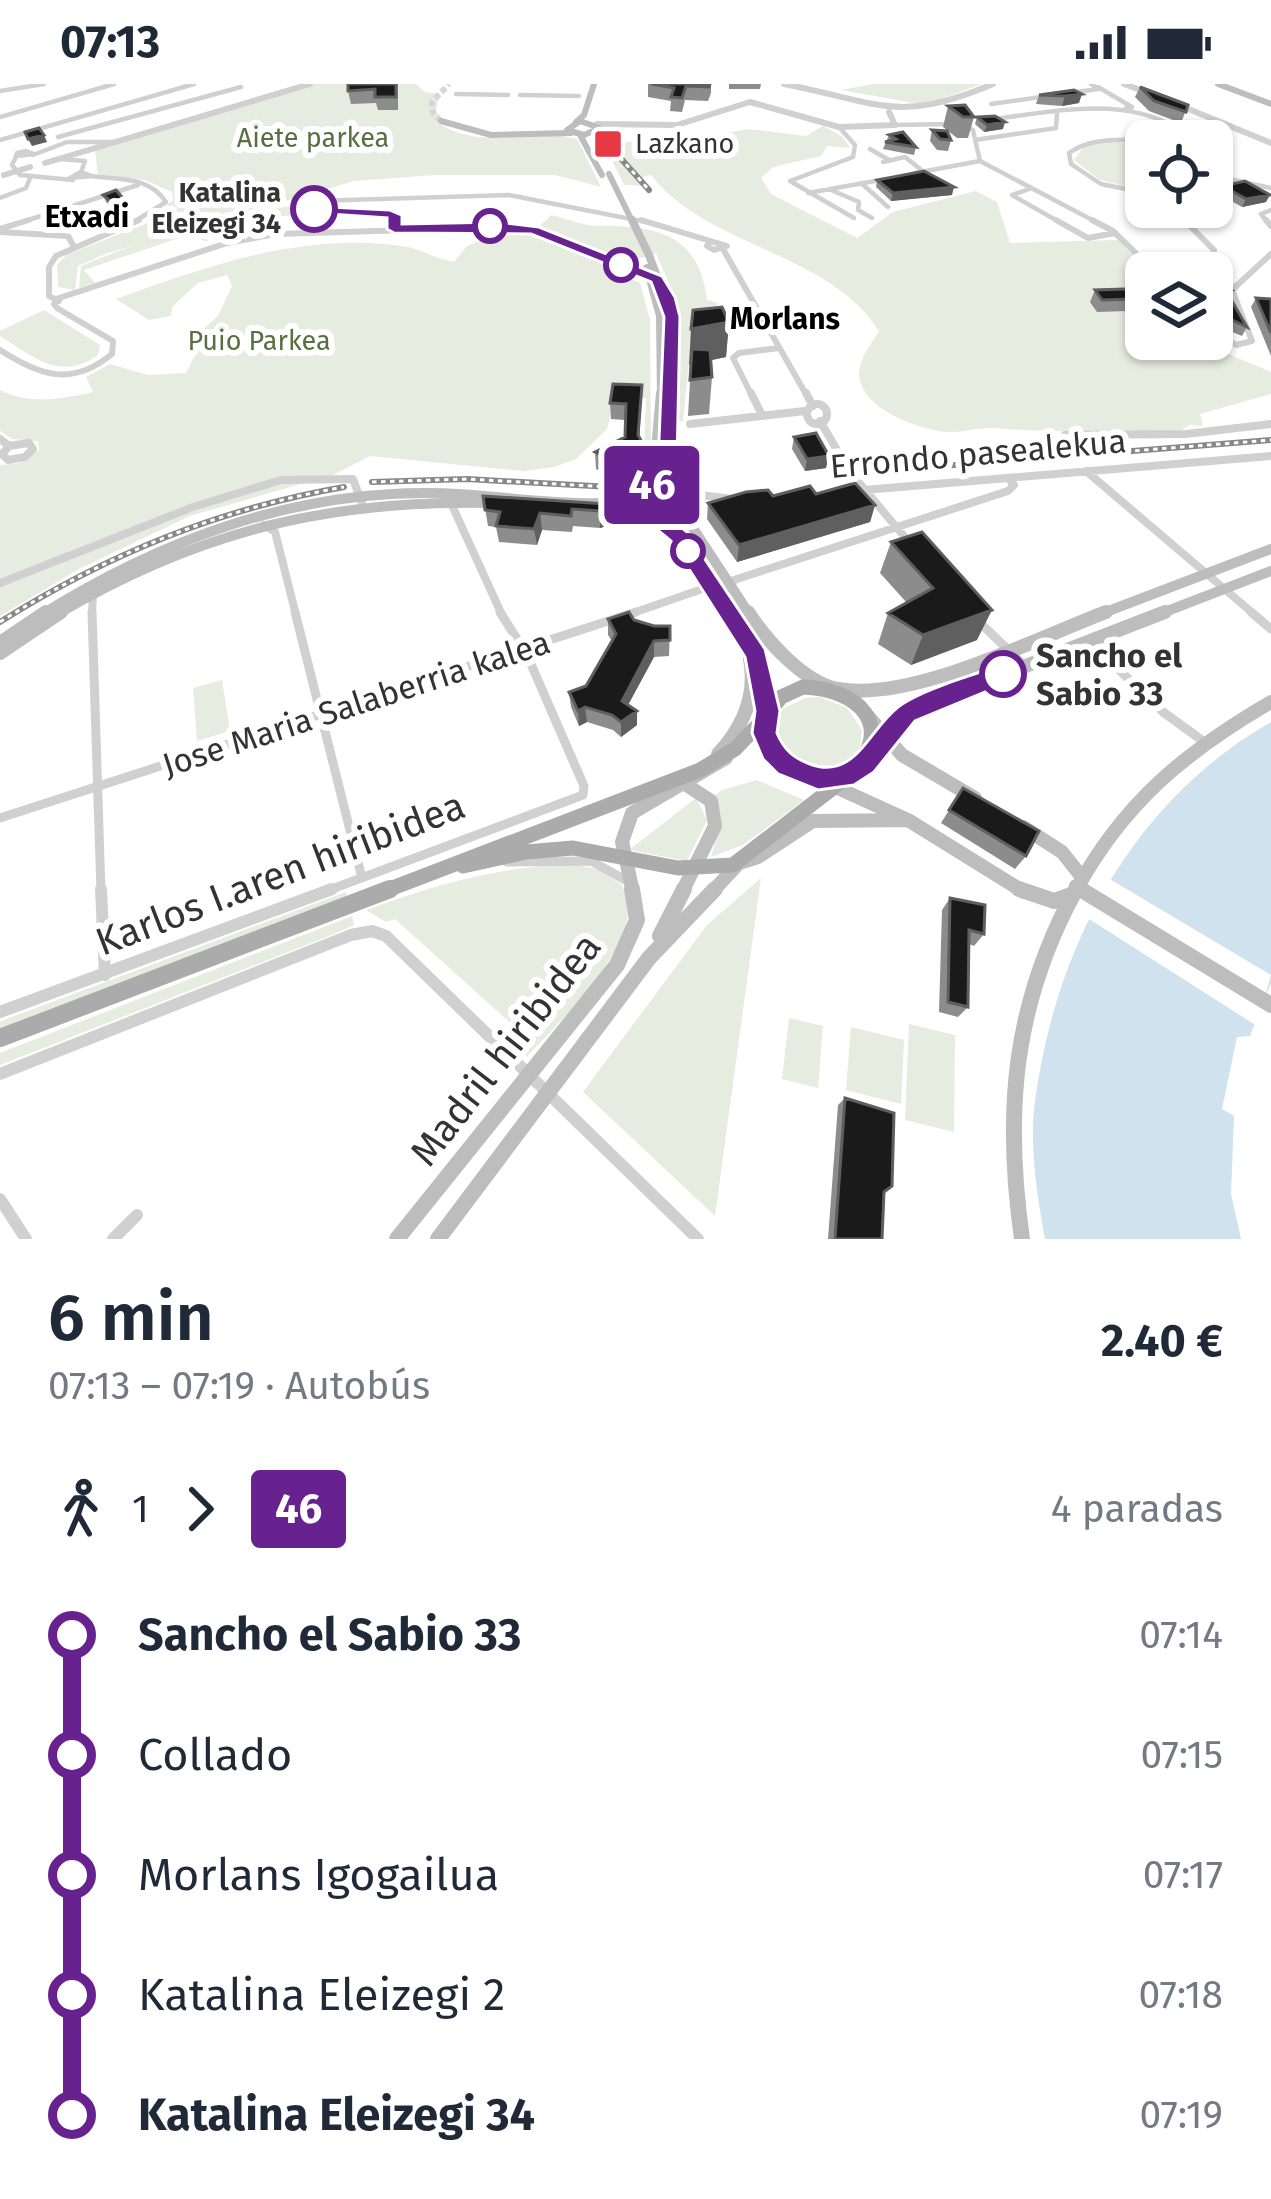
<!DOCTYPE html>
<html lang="es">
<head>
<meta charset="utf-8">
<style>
  body { margin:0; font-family:"Fira Sans",sans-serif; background:#f2f2f3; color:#1f2937; height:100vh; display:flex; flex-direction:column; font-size:45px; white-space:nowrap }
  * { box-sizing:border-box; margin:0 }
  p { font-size:39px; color:#747a83 }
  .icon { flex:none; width:66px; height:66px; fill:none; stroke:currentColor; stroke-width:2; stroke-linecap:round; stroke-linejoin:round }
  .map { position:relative; height:1155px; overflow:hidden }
  .panel { display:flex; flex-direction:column; background:#fff; flex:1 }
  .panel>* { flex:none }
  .badge { padding:0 24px; border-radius:9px; font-size:42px; line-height:78px }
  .fabs { position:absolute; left:1125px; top:36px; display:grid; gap:24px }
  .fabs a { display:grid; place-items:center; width:108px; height:108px; border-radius:18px; background:#fff; box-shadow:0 3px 9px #0004; font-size:60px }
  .map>.badge { position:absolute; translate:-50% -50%; box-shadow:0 0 0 6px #fff }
  .legs { display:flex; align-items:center; gap:18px; height:132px; padding:0 48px; font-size:39px }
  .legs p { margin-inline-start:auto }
  .head { display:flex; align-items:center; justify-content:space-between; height:204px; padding:0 48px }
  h1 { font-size:66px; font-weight:600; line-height:90px }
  ul { padding:0 48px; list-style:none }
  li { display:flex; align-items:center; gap:42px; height:120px; font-size:45px }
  li i { display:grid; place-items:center; width:18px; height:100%; margin:0 15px; background:currentColor }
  li i::after { content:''; width:30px; height:30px; margin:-15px; border:9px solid; border-radius:50%; background:#fff }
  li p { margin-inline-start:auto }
  li:first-child i { background:linear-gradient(#0000 50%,currentColor 0) }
  li:last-child i { background:linear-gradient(currentColor 50%,#0000 0) }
  .status { display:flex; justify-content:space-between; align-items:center; height:84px; padding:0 60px; background:#fff; direction:ltr }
  .status svg { height:33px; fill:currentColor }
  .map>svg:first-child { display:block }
</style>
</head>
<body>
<div class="status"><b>07:13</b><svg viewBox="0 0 49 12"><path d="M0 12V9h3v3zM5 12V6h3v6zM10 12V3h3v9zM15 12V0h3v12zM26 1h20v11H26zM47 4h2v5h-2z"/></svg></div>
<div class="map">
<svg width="1271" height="1155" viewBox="0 0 1271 1155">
  <rect width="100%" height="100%" fill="#fff"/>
  <path fill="#e6ecdf" d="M314,0H416L425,8L439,10L436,27L442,36L437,38C480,69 531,42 577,55L601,103L555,91H435L354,97L105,170L78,182L75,206L58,203L57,181L66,171L145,140L173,116L172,108L145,96L98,90L95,67Z
    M873,0H982L925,21L841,6Z
    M823,42L843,53L850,64L827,62L821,72L773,83L761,94L771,110L857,154L893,128L976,107L997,118L1010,159L1118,156L1149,189L1146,255H1212L1226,269L1271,288V310L1200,330L1203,342L1190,341L1180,347C1117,348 1055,349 993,344C977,343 962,349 946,348C917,345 859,324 859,289C860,274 871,260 879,247C828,167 708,164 651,91L642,93L649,102L624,101L603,58L681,57L749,45L806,52Z
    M1113,57L1146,62V107L1100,96L1074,76L1084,62Z
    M292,122H308L318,129L356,130L281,132L203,147L208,158L188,151L84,186L95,199L79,204L81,182C147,154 220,132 292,122Z
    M551,131C566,134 584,142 597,142C655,141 699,149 707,216L718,219L691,260L683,337L679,338V223L656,169L625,179L539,143Z
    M494,144L546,152L640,199L650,236L651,375L644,369L646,314L615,313L607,345L576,375L554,383L524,387L370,372L335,390L190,432L79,485L0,532V381L21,379L39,366L38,357L12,355L0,347V306C29,321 62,315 93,308L86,293L110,280L148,291L186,289L203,256L200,248L218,232L232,202L227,191L198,199L172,223L171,232L149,236L116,215C208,182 302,148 401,162C421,164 435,175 454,178L467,162L493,151Z
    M44,226L100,261L98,271C60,298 34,273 0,252V247Z
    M222,596L230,647L197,657L193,604Z
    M820,613L847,624L862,646L859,671C825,703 754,672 783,625L805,614Z
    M757,696L804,716L743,761L711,773L720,741L713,713L722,706Z
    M696,714L707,736L687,777L629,766Z
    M575,780L599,786L621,800C654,853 560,935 527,973L520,965L526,953L395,835L386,838L366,826C437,800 500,782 575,780Z
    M761,794L715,1132L583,1008L707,841Z
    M346,808L347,812L0,946V938L9,934Z
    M352,832L354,841L329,852L0,981V969Z
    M789,934L823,942L818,1004L782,995Z
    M909,940L955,951L954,1048L905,1036Z
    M851,943L904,956L901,1020L846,1006Z"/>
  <path fill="#cfe2ee" d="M1271,638V899L1250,952L1237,953L1222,1025L1234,1032L1231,1110L1241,1155H1045C1037,1111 1029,1062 1035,1017C1056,861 1133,717 1271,638Z"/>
  <path fill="#fff" d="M1108,794L1271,891L1257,942L1089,835Z"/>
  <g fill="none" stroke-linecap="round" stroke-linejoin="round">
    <path stroke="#d6d6d6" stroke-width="6" stroke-dasharray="6 3" stroke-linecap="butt" d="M441,37L433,29L432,18L449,0"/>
    <path stroke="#d0d0d0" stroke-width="4.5" d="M1098,3L1132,23L1126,24
      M0,7L44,0
      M456,10L508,11
      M520,11L579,12
      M991,20L1098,5L1091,0
      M0,33L114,0
      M988,36C1046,28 1124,11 1176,44C1142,66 1102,45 1069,69L1071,80L1101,100L1146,109
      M961,40L973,46L980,77L1098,139
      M892,41L953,40
      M839,43L855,61L853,73L790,97L854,134
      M58,53L241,3
      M0,56L194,0
      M975,56L1056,44L1057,30
      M1187,57L1198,50
      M870,65L889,76
      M26,67L34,70L16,72L17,69Z
      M33,71L67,58H113
      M16,73L12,81L20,91L73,96
      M60,75L85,77L81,88
      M883,78L905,73L924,88
      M81,88L92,92L70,94Z
      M915,89L980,77
      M1212,91L1271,104
      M92,92C119,96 149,92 166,118L132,139
      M861,99L888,123
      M1032,104L1012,111L1061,139
      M829,105L859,118L858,126L872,134
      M808,109L886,95
      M0,114L26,104L30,94
      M1171,123L1187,139
      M1197,123L1203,128
      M19,139L138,101
      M396,139L397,134L390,130L316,126L315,117L509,111L651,139
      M1268,139L1261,130L1271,126"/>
    <path stroke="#d0d0d0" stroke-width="6" d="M641,136L727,162L714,166L707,162L710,158
      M1056,136L1088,154L1115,149
      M1092,136L1113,147L1156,189
      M1184,136L1214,166L1212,189
      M1266,136L1271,142
      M0,145L29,136
      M394,145L396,136
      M0,148L68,152L73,161
      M723,165L807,312
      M1212,192L1232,206L1252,257L1236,261L1212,247
      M1232,206L1271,170
      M59,217L49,212V183L56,172L139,136
      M0,266C40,292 72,303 112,270L113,257L57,224L54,220L59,214L227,159L276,150L512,143L546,150L651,192
      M752,312L733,274L739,269L779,264"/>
    <path stroke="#d0d0d0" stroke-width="8" d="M751,309L762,331
      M806,309L813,322
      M807 330a10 10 0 1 1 20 0a10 10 0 1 1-20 0Z
      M820,337L850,388L913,463
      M690,340L805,327
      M1065,351L1186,350L1271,340
      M0,355L9,362
      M29,359L33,365L25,373L8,376L2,370L9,362Z
      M1086,387L1255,531
      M852,407L1271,372
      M691,410L733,415
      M450,417L502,531
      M264,441L275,448L296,531
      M0,499L193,423L281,396L353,395L362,419
      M730,505L734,496L1008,407L1014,401L1008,394
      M92,531L93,509
      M627,531L711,502"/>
    <path stroke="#d0d0d0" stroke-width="9" d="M92,528L101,808
      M295,528L362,794
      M1251,528L1271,545
      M975,534L1025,582
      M1089,557L1163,628L1203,657
      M0,734L636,528
      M507,778L591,777L629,798
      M324,808L583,711L584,702L527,571L500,528"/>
    <path stroke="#d0d0d0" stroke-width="12" d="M101,805L105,891
      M0,928L332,805
      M0,990L351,851L372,847L386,852L698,1155
      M0,1115L26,1155
      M113,1155L137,1131"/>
    <path stroke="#d0d0d0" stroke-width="6" d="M784,0C878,18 897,41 993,0
      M1124,0L1151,10
      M1174,19L1271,59
      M597,40L677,41L750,18L839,43L895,41L889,28
      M45,79L310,0"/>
    <path stroke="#bdbdbd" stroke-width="6" d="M1218,0L1271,20
      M441,37L491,51L571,49
      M580,37L600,44L584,51L567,46Z
      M576,38L584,31L594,0
      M580,51L602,91"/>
    <path stroke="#bdbdbd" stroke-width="8" d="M649,171L672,233L669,312
      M647,184L660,232L661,312"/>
    <path stroke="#bdbdbd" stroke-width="10" d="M669,309L667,380L674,400
      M653,400L661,309
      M685,432L750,531
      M663,438L678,452L729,531
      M41,531C157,458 290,408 429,409C487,409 545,421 603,419C637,418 666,382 694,415L691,427L669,437L608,426
      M56,531C200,446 331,415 498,419
      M1098,531L1271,465
      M1157,531L1271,487"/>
    <path stroke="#bdbdbd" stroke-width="14" d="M728,528L756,572L767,627
      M748,528C766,556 804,599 838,605C912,618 1035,555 1106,528
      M0,559L46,528
      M0,569L61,528
      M868,632L902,671L975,714
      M718,670C743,643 757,612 750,575
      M871,671L893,643L920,623L1165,528
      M682,698L711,717L715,742L682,808
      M831,701L908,736L1024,808
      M1023,743L1062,768L1081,792
      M1076,802L1085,808
      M633,808L622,758L632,729L726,674
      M712,808L739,779L758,773L813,737L908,736
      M1075,808C1123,719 1185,668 1271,618"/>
    <path stroke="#bdbdbd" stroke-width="16" d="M1019,805L1054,817L1071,811
      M1080,805L1271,921
      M660,852L684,805
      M397,1155L617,881L637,836L632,805
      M438,1155L649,874L715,805
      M1022,1155C1004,1027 1013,920 1076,805"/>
    <path stroke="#ababab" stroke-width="15" d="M803,603C858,605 897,641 851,690C807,704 771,680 764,635L781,613Z
      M851,690L856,688
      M463,782L526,768L573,764L678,784L733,781L851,690
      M382,808L700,686L735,665L764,635"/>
    <path stroke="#ababab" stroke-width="18" d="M0,954L390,805"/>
    <defs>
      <path id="rail" d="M608,60L649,106
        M866,388L1271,356
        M372,398L467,395L611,403
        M0,538C108,470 219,425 344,403"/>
    </defs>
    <use href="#rail" stroke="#888" stroke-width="6"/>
    <use href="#rail" stroke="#fff" stroke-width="3" stroke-dasharray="4.5" stroke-linecap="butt"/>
    <path stroke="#d0d0d0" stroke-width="6" d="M4,91L30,83"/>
    <path stroke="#bdbdbd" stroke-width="6" d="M609,90L633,139"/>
    <path stroke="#bdbdbd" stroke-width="8" d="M632,136L649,171"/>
  </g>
  <path fill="#8c8c8c" d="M398,0V26H378L376,19L351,20L348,7Z
    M648,0H711V9L708,17L685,16L682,28L670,27L671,17L648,13Z
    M729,0H761L760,5H729Z
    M1140,3L1188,21L1181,39L1149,27L1135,13Z
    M1074,6L1079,19L1062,22L1036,20L1039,11Z
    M948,22L974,33L968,54H957L943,43Z
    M977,33L1003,45L984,48L975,40Z
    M932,46L951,56L948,67L937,66L930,57Z
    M889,51L916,63L914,71L883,65Z
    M877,96L952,111L891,117L876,103Z
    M1223,102L1266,118L1242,123L1219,110Z
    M103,111L131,126L120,130L106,118Z
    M51,131L74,136L78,144H61L55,139Z
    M1204,180L1232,206L1229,212L1247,243L1242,252L1218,242L1212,235V189H1171L1176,181Z
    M1095,206L1133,215L1127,227L1097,228L1090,218Z
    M1256,214L1271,215V272L1251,223Z
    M729,238L726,273L710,276L712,293L709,330L688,332L691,280L689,281Z
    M642,301L639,352L643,360V376L608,391L596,385L595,368L625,353V336L611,335L610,319Z
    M794,353L826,384L805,387L792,365Z
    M816,410L875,421L870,438L737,478L707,435L708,419L773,412Z
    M483,412L622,421L623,437L600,444L573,442L572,448L542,446L537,461L499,458L496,443L488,442Z
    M922,448L977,556L911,581L878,560L888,529L907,519L880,489L891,458Z
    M608,535L634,536L654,542H670L669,572L654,573L628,621L637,627V641L621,653L613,646L587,638L579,642L571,623L569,608L586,602L612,557L608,551Z
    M963,704L1026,772L1015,785L941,739Z
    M950,814L984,850L974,862L969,860L968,923L958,933L939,928L942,826Z
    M845,1014L884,1108L882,1155H828L838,1021Z"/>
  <path fill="#5f5f5f" d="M1082,10L1079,19L1062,22L1065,12Z
    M1005,38L1003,45L984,48L987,41Z
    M44,51L47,58L32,62L28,55Z
    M954,103L952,111L891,117L893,109Z
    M1270,111L1266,118L1242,123L1246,115Z
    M127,119L131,126L120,130L116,122Z
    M729,238L726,273L689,281L691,245Z
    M642,301L639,361L643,360V376L608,391V375L638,362Z
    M829,372L826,384L805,387L807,375Z
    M622,421L623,437L600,444V427Z
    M875,421L870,438L737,478L739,461Z
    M540,429L542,446L537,461L534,445Z
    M992,526L977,556L911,581L923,551Z
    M654,557V573L622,632V617Z
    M585,623L587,638L579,642L578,627Z
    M637,627V641L621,653V638Z"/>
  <path fill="#1a1a1a" stroke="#5f5f5f" stroke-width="3" d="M348,0H396V13H375V5L348,7Z
    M651,0H710L709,3L686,2L682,14L671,13L674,4Z
    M1140,3L1188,21L1186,28L1154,17Z
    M1074,6L1082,10L1065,12L1039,11Z
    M965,21L974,33H963L948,22Z
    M995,32L1005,38L987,41L977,33Z
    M39,44L44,51L28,55L25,48Z
    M932,46L947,47L951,56L940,55Z
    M903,48L916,63L885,58L896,55L889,51Z
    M924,87L954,103L893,109L877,96Z
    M1245,97L1270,111L1246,115L1223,102Z
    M116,106L127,119L116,122L103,111Z
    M65,127L74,136H57L51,131Z
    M1204,180L1232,206L1226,207L1247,243L1224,232L1212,220V189H1183L1176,181Z
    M1125,205L1133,215L1102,216L1095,206Z
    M1256,214L1271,215V249Z
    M722,223L729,238L691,245L693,226Z
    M692,265L710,266L712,293L690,296Z
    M613,300L642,301L638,351L643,360L608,375L595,368L625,353L626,320L610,319Z
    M816,349L829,372L807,375L794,353Z
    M855,399L875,421L739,461L708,419L746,408L768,406L773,412L810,402L816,410Z
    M483,412L622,421L600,427L572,425L571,432L540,429L534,445L496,442L500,428L485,426Z
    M922,448L992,526L923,551L888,529L933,504L891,458Z
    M629,528L634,536L654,542H670V556L654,557L622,617L637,627L621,638L612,631L585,623L578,627L569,608L586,602L616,550L608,535Z
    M963,704L1039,747L1026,772L949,726Z
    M950,814L985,821L984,850L969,846L968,923L948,918Z
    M845,1014L894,1029L892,1102L884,1108L882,1155H835Z"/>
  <path fill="#672290" stroke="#fff" stroke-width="3" d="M309,122L390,126L402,131V140L499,138L539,143L662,192L675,213L680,233L677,380L684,400L653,409L648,419L686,447L765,565L780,627L777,649C784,666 794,674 810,680C855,697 869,645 898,623C920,606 975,590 1003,581L1015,590L1012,597L915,637L874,688L854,701L818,706L778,690L763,675L752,649L755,627L745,573L671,457L627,421L639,399L662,395L658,380L664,233L651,198L531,150L394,149L387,145V134L314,129Z"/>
  <rect fill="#e63946" stroke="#fff" stroke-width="4.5" x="593" y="45" width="30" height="30" rx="6"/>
  <g fill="#fff" stroke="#672290" stroke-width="6">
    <circle cx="314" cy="125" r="21"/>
    <circle cx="490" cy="142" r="15"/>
    <circle cx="621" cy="181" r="15"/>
    <circle cx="688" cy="467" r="15"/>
    <circle cx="1003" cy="590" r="21"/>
  </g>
  <g text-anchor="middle" stroke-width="12" stroke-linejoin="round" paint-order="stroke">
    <g font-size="27" fill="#56703f" stroke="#fff">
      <text x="313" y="63">Aiete parkea</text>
      <text x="259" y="266">Puio Parkea</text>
    </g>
    <g font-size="27" fill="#333" stroke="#fff" text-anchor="start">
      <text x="635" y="69">Lazkano</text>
    </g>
    <g font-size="27" font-weight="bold" fill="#333" stroke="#fff" text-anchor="end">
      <text x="281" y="118">Katalina<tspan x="281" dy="31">Eleizegi 34</tspan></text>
    </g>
    <g font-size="30" font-weight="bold" fill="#000" stroke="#fff">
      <text x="87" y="143">Etxadi</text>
      <text x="785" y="245">Morlans</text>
    </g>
    <g font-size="33" fill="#333" stroke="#fff">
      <text transform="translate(978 369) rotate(-5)" y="12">Errondo pasealekua</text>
      <text transform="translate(356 619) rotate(-18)" y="12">Jose Maria Salaberria kalea</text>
    </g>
    <g font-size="33" font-weight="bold" fill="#333" stroke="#fff" text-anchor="start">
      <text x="1036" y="583">Sancho el<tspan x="1036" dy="38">Sabio 33</tspan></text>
    </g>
    <g font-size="39" fill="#333" stroke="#fff">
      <text transform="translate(280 789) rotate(-21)" y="14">Karlos I.aren hiribidea</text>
      <text transform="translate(505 965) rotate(-52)" y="14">Madril hiribidea</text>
    </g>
  </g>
</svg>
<div class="fabs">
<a><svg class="icon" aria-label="locate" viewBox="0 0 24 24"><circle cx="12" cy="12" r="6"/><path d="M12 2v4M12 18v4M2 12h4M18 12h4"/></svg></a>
<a><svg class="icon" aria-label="layers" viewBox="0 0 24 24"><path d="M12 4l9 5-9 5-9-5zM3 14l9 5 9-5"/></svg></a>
</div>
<b class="badge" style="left:652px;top:401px;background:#672290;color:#fff">46</b>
</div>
<section class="panel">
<div class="head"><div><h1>6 min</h1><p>07:13 – 07:19 · Autobús</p></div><b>2.40 €</b></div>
<div class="legs"><svg class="icon" aria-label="walk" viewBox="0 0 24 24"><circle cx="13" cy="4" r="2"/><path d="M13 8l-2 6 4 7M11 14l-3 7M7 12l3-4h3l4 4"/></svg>1<svg class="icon" aria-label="forward" viewBox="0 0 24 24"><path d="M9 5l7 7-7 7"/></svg><b class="badge" style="background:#672290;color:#fff">46</b><p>4 paradas</p></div>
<ul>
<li><i style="color:#672290"></i><b>Sancho el Sabio 33</b><p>07:14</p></li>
<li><i style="color:#672290"></i><span>Collado</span><p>07:15</p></li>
<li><i style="color:#672290"></i><span>Morlans Igogailua</span><p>07:17</p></li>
<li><i style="color:#672290"></i><span>Katalina Eleizegi 2</span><p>07:18</p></li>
<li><i style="color:#672290"></i><b>Katalina Eleizegi 34</b><p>07:19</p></li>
</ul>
</section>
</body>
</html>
